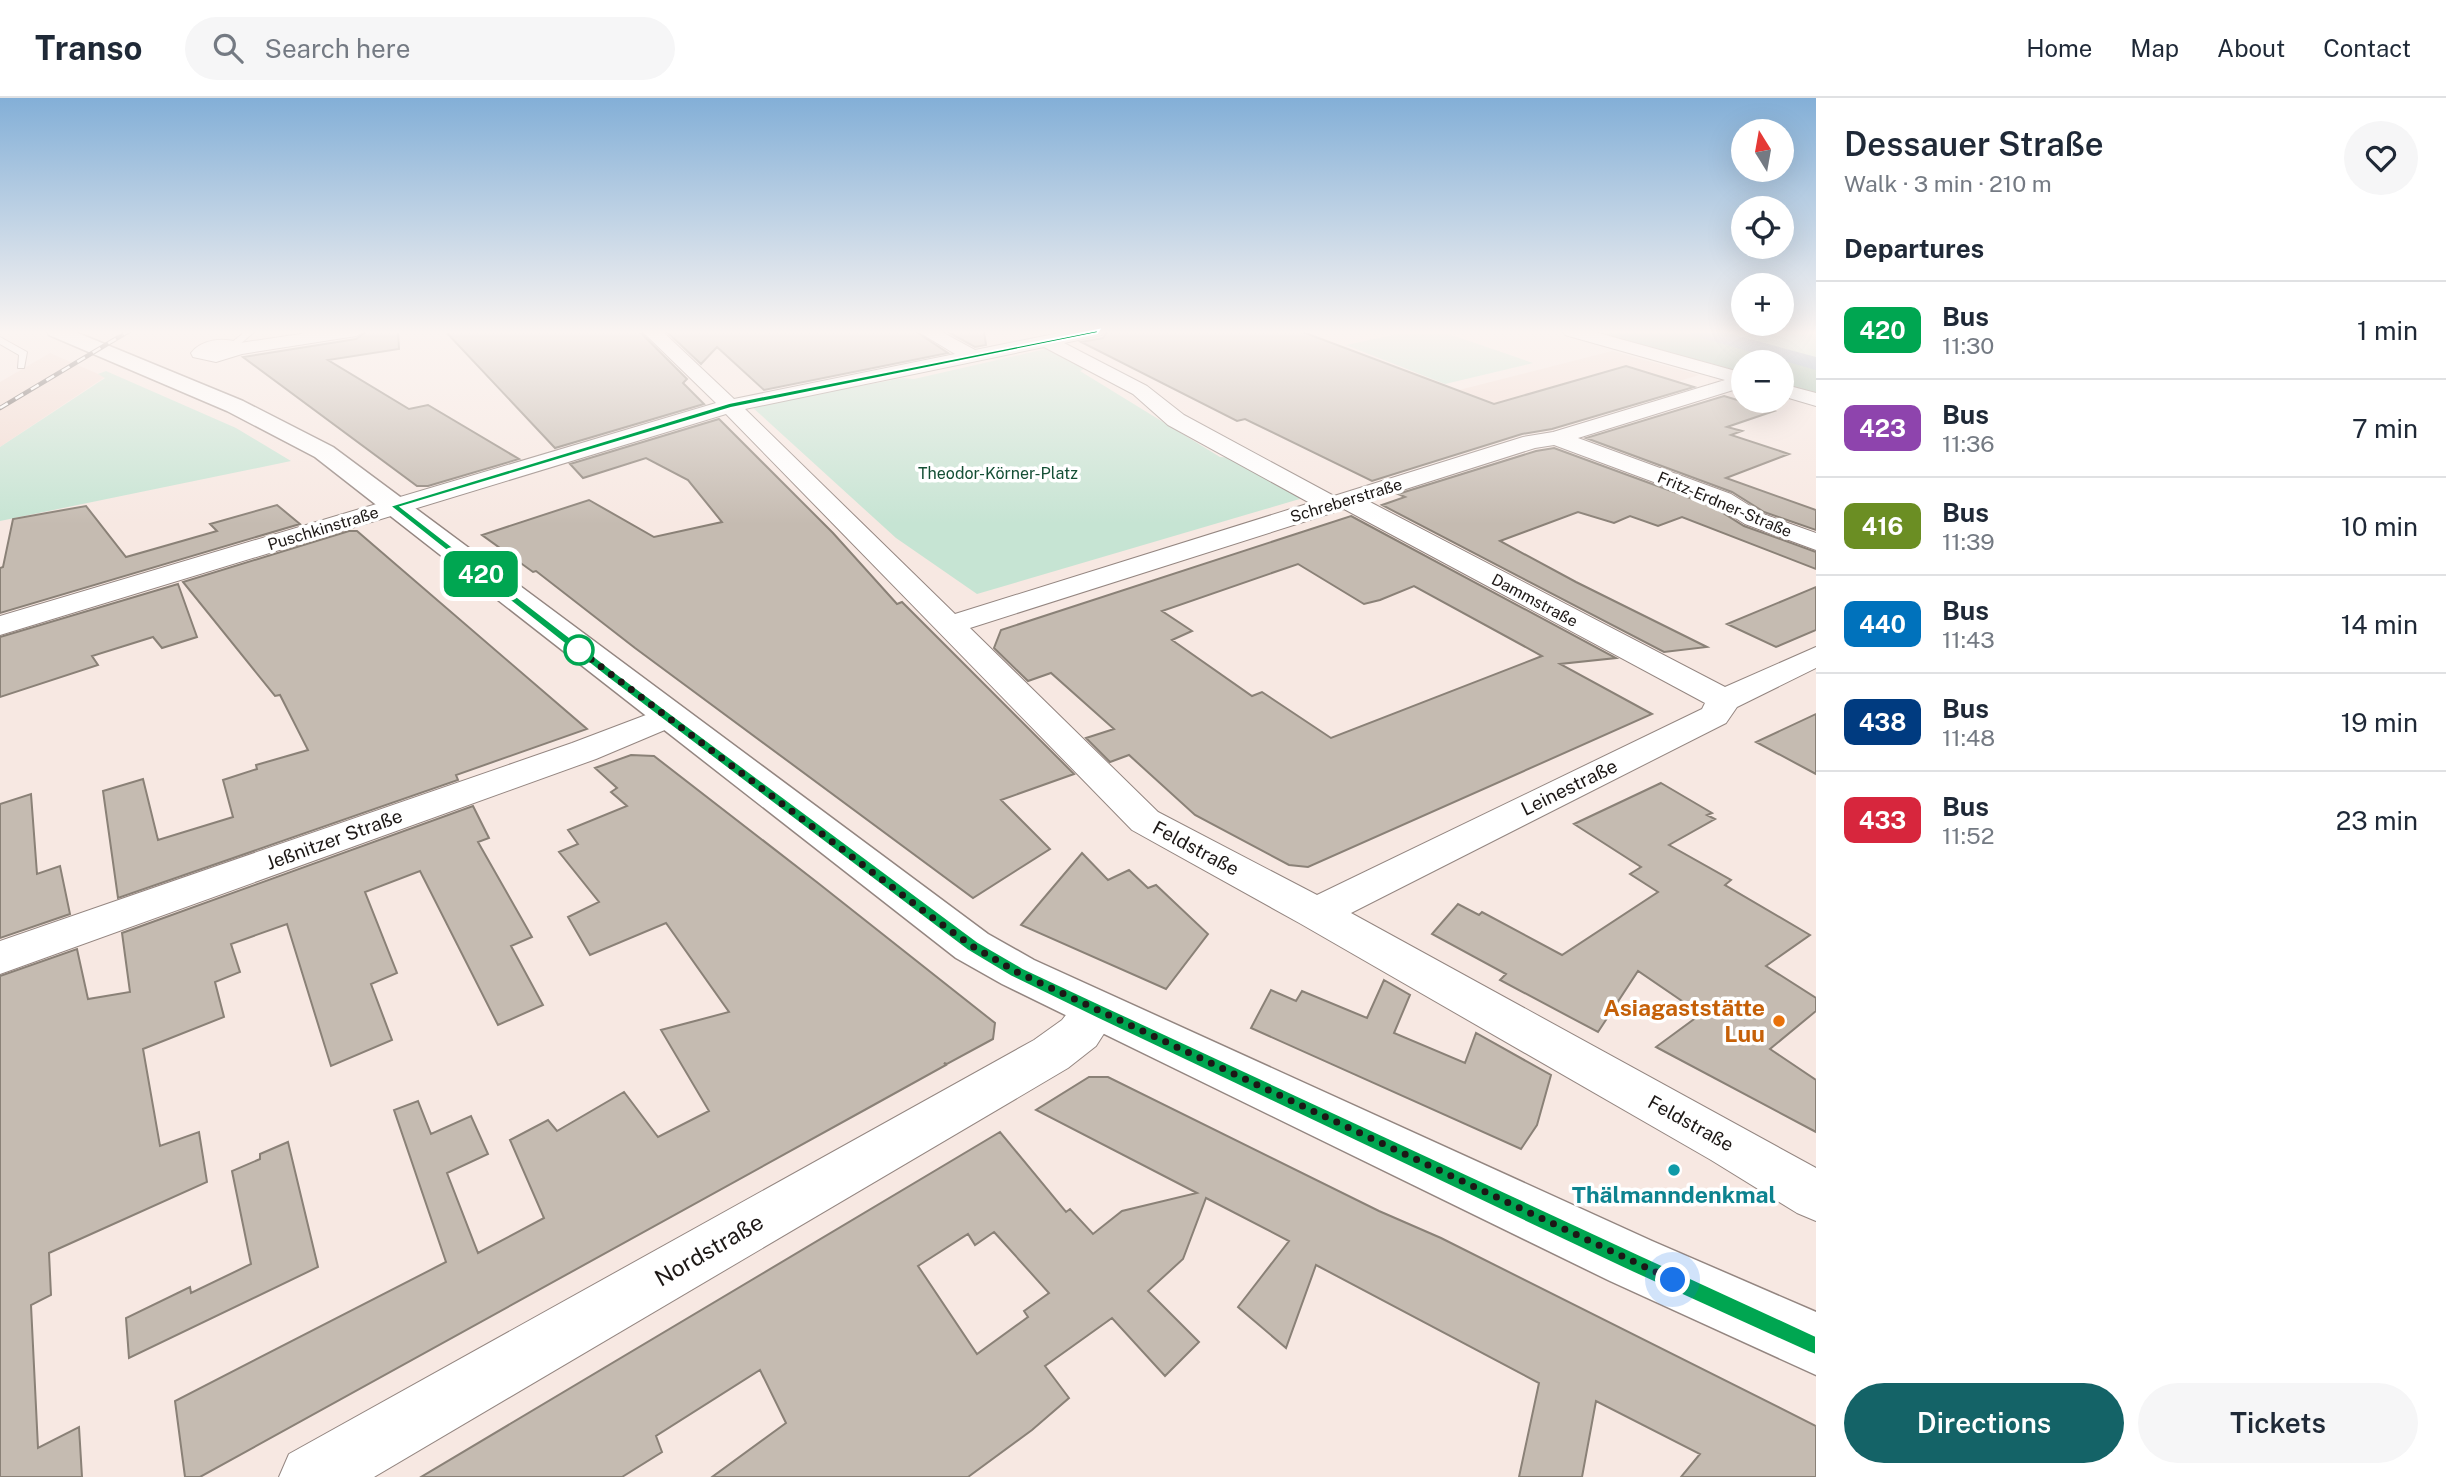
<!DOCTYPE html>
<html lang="en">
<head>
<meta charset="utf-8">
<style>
  body { margin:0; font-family:"Public Sans",sans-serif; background:#f6f6f7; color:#1f2937; height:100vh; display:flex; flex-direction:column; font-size:26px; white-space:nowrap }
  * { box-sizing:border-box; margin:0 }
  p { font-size:23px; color:#747a83 }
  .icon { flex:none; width:38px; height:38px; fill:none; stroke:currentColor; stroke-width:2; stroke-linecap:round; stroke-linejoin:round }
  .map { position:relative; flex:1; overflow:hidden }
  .side { display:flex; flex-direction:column; background:#fff; width:630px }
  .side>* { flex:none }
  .badge { padding:0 14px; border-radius:10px; font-size:24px; line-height:46px }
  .needle { width:46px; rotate:349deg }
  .fabs { position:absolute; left:1731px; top:21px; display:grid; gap:14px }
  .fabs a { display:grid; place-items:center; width:63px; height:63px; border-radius:50%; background:#fff; box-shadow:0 7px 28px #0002; font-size:35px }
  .you { position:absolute; width:35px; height:35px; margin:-18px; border:5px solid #fff; border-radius:50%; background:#1a73e8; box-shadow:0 0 0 10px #1a73e833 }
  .map>.badge { position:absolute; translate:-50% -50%; box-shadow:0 0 0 4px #fff }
  h2 { padding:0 28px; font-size:26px; line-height:63px }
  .round { display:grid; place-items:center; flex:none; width:74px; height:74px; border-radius:37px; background:#f6f6f7 }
  .overview { display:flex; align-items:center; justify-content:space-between; height:119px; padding:0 28px }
  h1 { font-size:33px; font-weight:600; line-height:52px }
  .cta { display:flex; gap:14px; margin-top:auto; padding:14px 28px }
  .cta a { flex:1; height:80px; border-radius:42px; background:#146367; color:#fff; font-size:28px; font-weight:600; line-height:80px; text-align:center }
  .cta a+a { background:#f6f6f7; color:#1f2937 }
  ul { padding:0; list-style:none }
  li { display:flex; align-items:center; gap:21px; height:98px; padding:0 28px; border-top:2px solid #e0e1e3 }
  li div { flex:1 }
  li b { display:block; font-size:26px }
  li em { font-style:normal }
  li .badge { min-width:77px; font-weight:700; text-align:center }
  header { display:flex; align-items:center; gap:42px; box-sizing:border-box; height:98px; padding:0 35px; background:#fff; border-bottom:2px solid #e0e1e3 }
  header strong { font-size:33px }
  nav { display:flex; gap:38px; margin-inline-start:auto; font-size:24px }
  .search { width:490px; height:63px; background:#f6f6f7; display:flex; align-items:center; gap:18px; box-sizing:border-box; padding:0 24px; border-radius:38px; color:#747a83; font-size:26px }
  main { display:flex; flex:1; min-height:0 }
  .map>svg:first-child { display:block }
</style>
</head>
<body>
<header>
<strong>Transo</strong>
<div class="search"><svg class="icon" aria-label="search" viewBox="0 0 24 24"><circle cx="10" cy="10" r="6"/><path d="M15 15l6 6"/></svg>Search here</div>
<nav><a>Home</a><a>Map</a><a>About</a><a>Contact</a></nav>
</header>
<main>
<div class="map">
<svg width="1816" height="1379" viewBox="0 0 1816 1379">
  <rect width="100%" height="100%" fill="#f7e8e2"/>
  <path fill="#f2dbd2" d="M1612,253L1699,277L1543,325L1459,292Z
    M50,255L105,279L0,349V284Z"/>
  <path fill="#c6e4d3" d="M1412,233H1440L1533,265L1445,286L1346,247Z
    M1697,233H1816V266Z
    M1046,251L1059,254L1088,269L1080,273L1220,359L1234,360L1303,400L977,496L896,440L751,308L903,280L914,281Z
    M106,273L236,330L291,363L0,423V349L105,280L98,276Z"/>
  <path fill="#9cbdaa" d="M1593,233H1679L1816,271V296L1782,287V264H1743V276Z"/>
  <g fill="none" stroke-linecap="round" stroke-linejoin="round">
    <path fill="#8da7be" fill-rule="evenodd" d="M1688,233H1720L1816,259V272L1691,237Z"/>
  </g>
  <path fill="#c5bbb1" stroke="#8a8177" stroke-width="2" fill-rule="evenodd" d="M367,233H398L399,251L328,262L409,311L428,307L519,361L428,388H417L243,259L356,241Z
    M445,233H639L687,281L683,285L704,306L555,350Z
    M666,233H915L948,255L764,292L717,249L701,266Z
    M946,233H984L986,247L975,249Z
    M1108,233H1300L1494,306L1626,268L1694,289L1552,331L1522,336L1372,383L1245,321L1237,323L1081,244L1103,240Z
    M1724,298L1774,313L1727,329L1742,333L1731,337L1789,356L1726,380L1816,412V432L1764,414L1732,394L1586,340Z
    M719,321L833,435L897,506L902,504L1074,676L1001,702L1050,751L973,800L635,550L536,473L533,474L482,437L589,402L654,439L722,424L688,382L646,360L583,380L570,366Z
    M1554,350L1712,408L1744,428L1816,454V471L1682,419L1658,428L1630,418L1614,425L1578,414L1500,443L1576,484L1707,549L1664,554L1382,407L1405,399L1398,396L1536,353Z
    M277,407L300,426L0,515V470L3,469L13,421L86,408L126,459L217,433L210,426Z
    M1351,418L1616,560L1560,566L1652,616L1308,769L1289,767L1195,717L1129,657L1110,664L1086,640L1114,631L1051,575L1028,583L994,550L1001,532ZM1298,466L1364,506L1380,502L1414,488L1542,558L1331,640L1262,594L1252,598L1172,542L1192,533L1162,513Z
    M349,433H357L587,631L456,677L458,682L118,800L103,693L143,681L158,742L233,719L223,682L257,671L256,667L308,652L280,597L275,598L183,484Z
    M178,486L197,539L162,550L153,539L92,558L98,567L0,599V539Z
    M1816,489V532L1776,549L1727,526Z
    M1816,616V676L1756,644Z
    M631,657L654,658L818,785L995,925L993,941L947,966L944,965L946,967L870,1009L200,1379H185L175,1303L446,1164L394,1012L418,1003L431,1036L471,1018L488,1056L447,1075L478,1155L544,1120L510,1042L548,1022L557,1033L624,994L658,1039L709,1013L661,932L729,914L666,825L590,857L568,819L599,804L559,754L578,746L568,732L627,708L611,694L617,690L595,670Z
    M1661,685L1712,715L1707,717L1715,721L1669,747L1731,782L1725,787L1810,837L1766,868L1816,900V913L1770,951L1816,982V1034L1656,949L1701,916L1638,873L1598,934L1500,882L1506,876L1432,836L1458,806L1479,817L1482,814L1562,857L1658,794L1630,776L1641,769L1574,726Z
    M31,696L37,776L60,768L70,816L0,840V706Z
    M473,708L489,740L478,744L532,839L511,848L543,907L498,927L420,773L365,794L397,875L371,886L392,942L331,968L287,826L231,846L240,874L215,884L224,919L143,951L160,1048L199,1034L207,1084L49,1155L51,1197L31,1207L38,1350L79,1329L82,1379H0V878L77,851L88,901L130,894L122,835Z
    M1082,755L1108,782L1129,772L1148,790L1156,787L1208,836L1166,891L1021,827Z
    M1384,882L1410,897L1394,935L1465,965L1476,935L1551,977L1537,1027L1521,1051L1251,930L1271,892L1296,903L1302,893L1367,920Z
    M1089,979H1108L1379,1113L1441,1140L1816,1328V1379H1681L1700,1356L1596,1303L1582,1379H1519L1539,1285L1316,1167L1286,1250L1238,1209L1289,1143L1206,1100L1183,1161L1148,1193L1199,1244L1165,1278L1112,1220L1045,1268L1069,1300L1032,1332L968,1379H712L786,1325L760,1272L656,1338L662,1354L622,1379H421L1000,1034L1066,1114L1070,1111L1093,1136L1122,1113L1197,1095L1036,1012ZM994,1134L1049,1195L1024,1213L1028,1219L977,1256L918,1168L968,1136L975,1147Z
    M288,1044L318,1169L129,1260L126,1220L190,1189L191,1195L251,1166L232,1073L260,1061V1056Z"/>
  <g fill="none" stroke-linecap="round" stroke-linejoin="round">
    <defs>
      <path id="lane" d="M246,233H255L237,249H231V245Z
        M0,239L27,254L24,270H18L19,257L0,246Z"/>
      <path id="street" d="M320,233H365L356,238L242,256L216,264L193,259L191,255C202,241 224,239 240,245Z
        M642,233H662L734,301L955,256L917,233H940L975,252L1069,233H1105L1102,237L1064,245L1147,288L1184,317L1334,398L1523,339L1553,334L1725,282L1565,237L1562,233H1591L1743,275V289L1578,340L1731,396L1763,416L1816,435V452L1745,426L1713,406L1554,347L1535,350L1368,403L1725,589L1816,549V570L1737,609L1726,625L1351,815L1816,1070V1123L1797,1115L1711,1062L1301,826L1132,732L726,316L0,537V518L716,305ZM1044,249L1133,296L1168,327L1310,405L955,516L745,311ZM1344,411L1705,605L1702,611L1317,797L1158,714L970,530Z
        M1782,286L1816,295V308L1782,298Z
        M667,609L679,612L684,619L679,626L596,661L0,876V843L572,645Z
        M1096,894L1112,899L1119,912L1096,948L1068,970L374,1379H279L289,1356L1034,942L1062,922L1080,899Z"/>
      <path id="secondary" d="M47,233H73L243,303L333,349L988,836L1034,862L1652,1143L1816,1214V1277L1610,1183L1002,886L956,860L315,359L227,313L49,237Z"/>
    </defs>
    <use href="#lane" stroke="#948681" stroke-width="2"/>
    <use href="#street" stroke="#948681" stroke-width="2"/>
    <use href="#secondary" stroke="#948681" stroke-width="3"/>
    <use href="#lane" fill="#fff" fill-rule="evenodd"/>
    <use href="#street" fill="#fff" fill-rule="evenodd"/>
    <use href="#secondary" fill="#fff" fill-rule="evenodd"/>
    <defs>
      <path id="rail" d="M0,310L129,233"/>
    </defs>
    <use href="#rail" stroke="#605855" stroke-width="4.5"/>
    <use href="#rail" stroke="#fff" stroke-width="2.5" stroke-dasharray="9" stroke-linecap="butt"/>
  </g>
  <linearGradient id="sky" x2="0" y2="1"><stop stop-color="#83afd7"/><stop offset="0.55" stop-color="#fbf5f2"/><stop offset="1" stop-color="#fbf5f2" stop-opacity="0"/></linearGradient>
  <rect width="1816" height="426" fill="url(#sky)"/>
  <path fill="#00a651" stroke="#fff" stroke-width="2" d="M1099,232L1097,235L731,310L401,409L616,575L978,844L1023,870L1102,907L1638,1156L1816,1238V1257L1808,1254L1623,1170L1090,917L1012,879L967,852L608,580L390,408L729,305Z"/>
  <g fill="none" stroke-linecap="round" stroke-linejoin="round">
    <path stroke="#1d1816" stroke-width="7" stroke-dasharray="0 12.6" d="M579,552L575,549L933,820L972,848L1017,874L1673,1182"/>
  </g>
  <circle fill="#fff" stroke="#00a651" stroke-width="3.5" cx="579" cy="552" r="14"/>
  <circle fill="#e8710a" stroke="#fff" stroke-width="2.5" cx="1779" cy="923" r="7"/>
  <circle fill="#0f9aa8" stroke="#fff" stroke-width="2.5" cx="1674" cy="1072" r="7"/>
  <g text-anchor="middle" stroke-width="7" stroke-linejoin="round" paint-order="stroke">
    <g font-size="16" fill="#144f35" stroke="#fff">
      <text x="998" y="381">Theodor-Körner-Platz</text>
    </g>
    <g font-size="16" fill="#1d1816" stroke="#fff">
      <text transform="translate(1346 402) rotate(-17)" y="6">Schreberstraße</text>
      <text transform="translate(1725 406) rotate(23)" y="6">Fritz-Erdner-Straße</text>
      <text transform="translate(323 430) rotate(-17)" y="6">Puschkinstraße</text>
      <text transform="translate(1535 502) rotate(28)" y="6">Dammstraße</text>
    </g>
    <g font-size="19" fill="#1d1816" stroke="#fff">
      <text transform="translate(1569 689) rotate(-26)" y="7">Leinestraße</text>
      <text transform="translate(334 741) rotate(-20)" y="7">Jeßnitzer Straße</text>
      <text transform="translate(1196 750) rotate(28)" y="7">Feldstraße</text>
      <text transform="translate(1691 1025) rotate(29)" y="7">Feldstraße</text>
    </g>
    <g font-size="23" font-weight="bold" fill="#c56008" stroke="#fff" text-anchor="end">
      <text x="1765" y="918">Asiagaststätte<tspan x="1765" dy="26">Luu</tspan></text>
    </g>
    <g font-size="23" font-weight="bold" fill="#0d838f" stroke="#fff">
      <text x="1674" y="1105">Thälmanndenkmal</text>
    </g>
    <g font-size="23" fill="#1d1816" stroke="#fff">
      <text transform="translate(709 1152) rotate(-30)" y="8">Nordstraße</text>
    </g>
  </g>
</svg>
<div class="fabs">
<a><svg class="needle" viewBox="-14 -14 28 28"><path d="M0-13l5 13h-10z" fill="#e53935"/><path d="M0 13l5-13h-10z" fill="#747a83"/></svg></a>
<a><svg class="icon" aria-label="locate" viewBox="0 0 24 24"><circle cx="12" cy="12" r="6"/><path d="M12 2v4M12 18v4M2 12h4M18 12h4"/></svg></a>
<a>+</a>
<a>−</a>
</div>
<div class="you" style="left:1673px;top:1182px"></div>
<b class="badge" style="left:481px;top:476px;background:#00a651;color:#fff">420</b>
</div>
<section class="side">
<div class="overview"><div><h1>Dessauer Straße</h1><p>Walk · 3 min · 210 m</p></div><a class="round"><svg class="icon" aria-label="heart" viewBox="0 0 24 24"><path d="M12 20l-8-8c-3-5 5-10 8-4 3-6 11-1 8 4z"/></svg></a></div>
<h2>Departures</h2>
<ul>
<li><span class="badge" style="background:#00a651;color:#fff">420</span><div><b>Bus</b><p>11:30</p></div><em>1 min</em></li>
<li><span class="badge" style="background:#8e44ad;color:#fff">423</span><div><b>Bus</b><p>11:36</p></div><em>7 min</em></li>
<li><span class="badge" style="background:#6b8e23;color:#fff">416</span><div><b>Bus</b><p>11:39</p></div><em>10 min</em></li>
<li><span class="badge" style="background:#0072bc;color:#fff">440</span><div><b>Bus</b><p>11:43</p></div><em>14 min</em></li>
<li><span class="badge" style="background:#003b80;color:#fff">438</span><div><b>Bus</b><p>11:48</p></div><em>19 min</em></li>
<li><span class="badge" style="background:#d7263d;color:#fff">433</span><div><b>Bus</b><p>11:52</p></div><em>23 min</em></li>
</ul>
<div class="cta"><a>Directions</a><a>Tickets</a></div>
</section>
</main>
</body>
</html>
